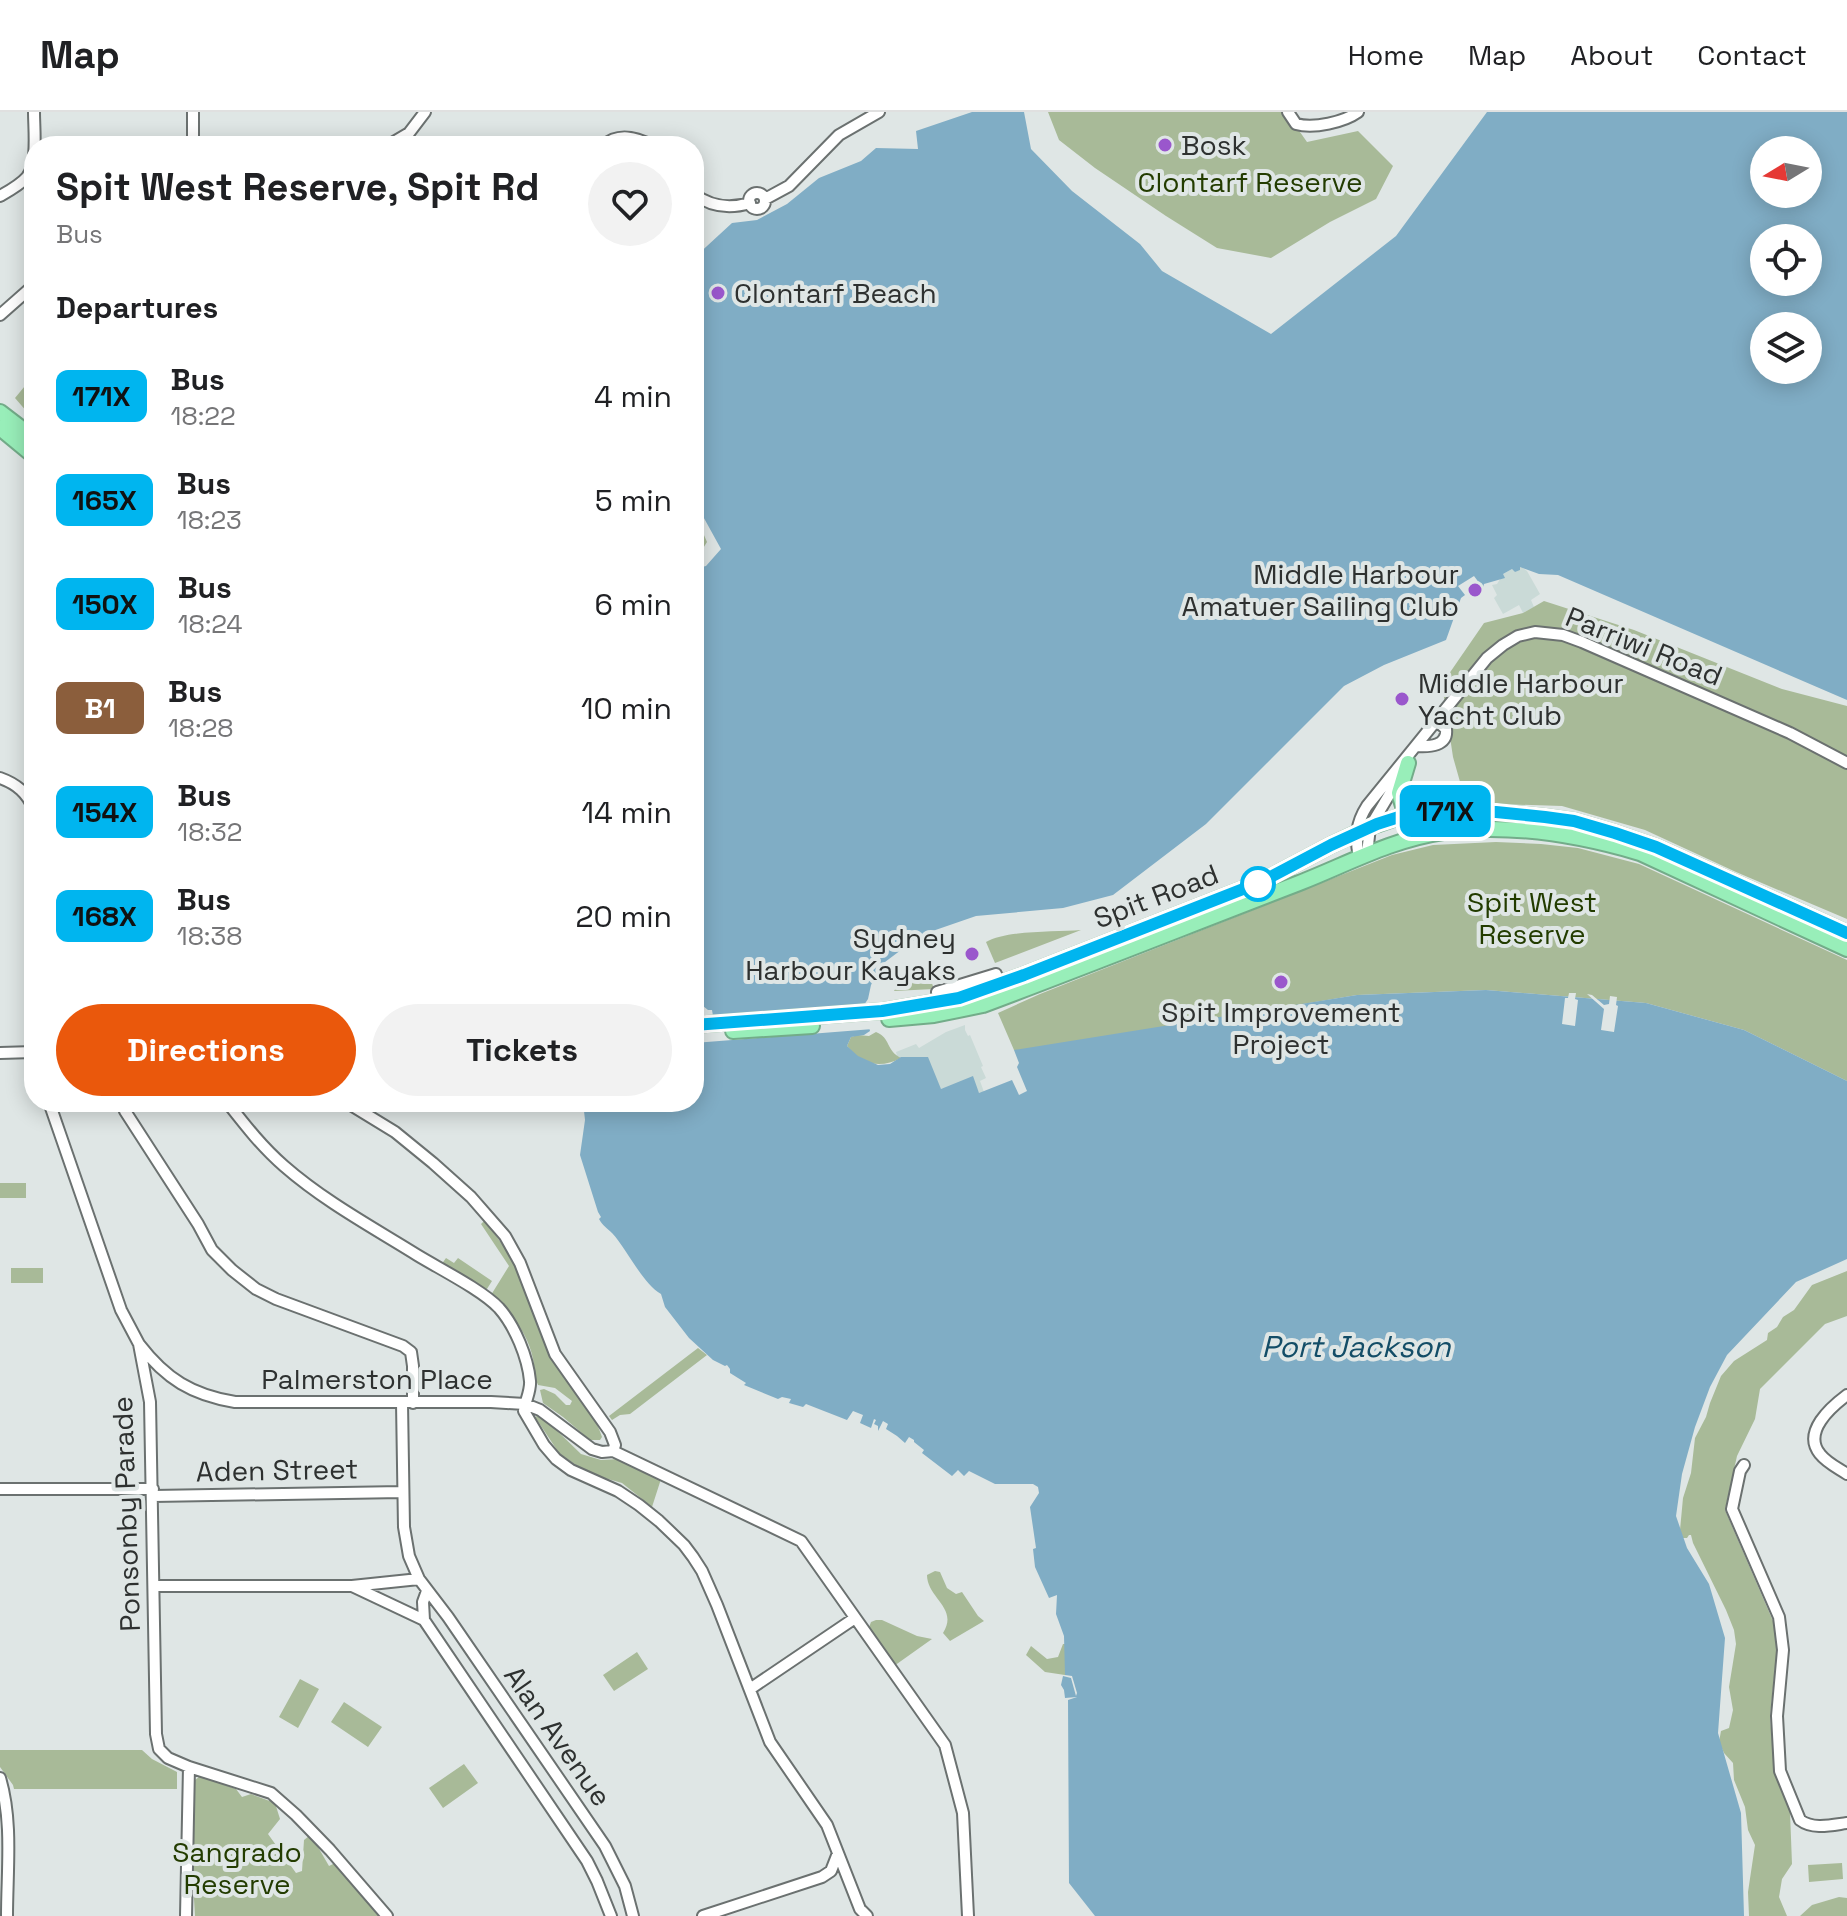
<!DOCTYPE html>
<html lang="en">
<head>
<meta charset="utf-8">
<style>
  body { margin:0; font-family:"Space Grotesk",sans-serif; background:#f2f2f2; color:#202124; height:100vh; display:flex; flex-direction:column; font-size:30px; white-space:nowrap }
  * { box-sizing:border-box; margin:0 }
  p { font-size:26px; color:#757577 }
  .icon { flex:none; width:44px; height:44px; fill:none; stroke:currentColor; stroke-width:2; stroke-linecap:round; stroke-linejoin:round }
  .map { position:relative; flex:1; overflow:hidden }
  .sheet { position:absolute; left:24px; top:24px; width:680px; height:976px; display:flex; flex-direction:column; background:#fff; border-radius:32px; box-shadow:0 4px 20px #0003 }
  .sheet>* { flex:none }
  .badge { padding:0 16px; border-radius:12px; font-size:28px; line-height:52px }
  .needle { width:52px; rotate:260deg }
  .tools { position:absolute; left:1750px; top:24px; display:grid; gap:16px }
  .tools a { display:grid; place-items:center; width:72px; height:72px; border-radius:50%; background:#fff; box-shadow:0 4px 20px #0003; font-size:40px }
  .map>.badge { position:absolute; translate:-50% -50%; box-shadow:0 0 0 4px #fff }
  h2 { padding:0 32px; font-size:30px; line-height:72px }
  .round { display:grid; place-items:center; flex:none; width:84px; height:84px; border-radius:42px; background:#f2f2f2 }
  .summary { display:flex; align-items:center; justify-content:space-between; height:136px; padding:0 32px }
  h1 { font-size:38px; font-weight:600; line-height:60px }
  .action { display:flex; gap:16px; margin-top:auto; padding:16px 32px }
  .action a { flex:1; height:92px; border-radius:48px; background:#ea580c; color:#fff; font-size:32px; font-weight:600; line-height:92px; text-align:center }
  .action a+a { background:#f2f2f2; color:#202124 }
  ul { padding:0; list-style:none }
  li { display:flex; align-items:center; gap:24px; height:104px; padding:0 32px }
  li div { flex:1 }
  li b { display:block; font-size:30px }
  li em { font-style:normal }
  li .badge { min-width:88px; font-weight:700; text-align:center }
  header { display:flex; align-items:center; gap:48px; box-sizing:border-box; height:112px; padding:0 40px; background:#fff; border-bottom:2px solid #e0e0e0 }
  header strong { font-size:38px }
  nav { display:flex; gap:44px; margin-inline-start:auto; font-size:28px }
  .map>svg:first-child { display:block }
</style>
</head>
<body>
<header>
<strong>Map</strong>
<nav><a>Home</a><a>Map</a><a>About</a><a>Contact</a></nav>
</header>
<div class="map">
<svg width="1847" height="1804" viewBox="0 0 1847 1804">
  <rect width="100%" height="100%" fill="#dfe6e5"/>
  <path fill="#cadad7" d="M1520,454L1527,459L1540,482L1531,488L1534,495L1523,501L1519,493L1503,502L1494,486L1497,483L1492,473L1497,472L1503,462L1512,457L1515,460Z
    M965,913V918L968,924L970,923L983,954L981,955L986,966L980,969L984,980L979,981L974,971L941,977L914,945L901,946L897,944L896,940L916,932L919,936L946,920Z"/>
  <path fill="#a8ba98" d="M1048,0H1286L1307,30L1358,19L1393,54L1376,87L1330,110L1271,146L1217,136L1166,104L1095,56L1059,28Z
    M34,263V308L15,286Z
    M694,400L707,430L697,446H694Z
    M1544,489L1634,518L1782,577L1847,594V807L1736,760L1645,718L1562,694L1466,691L1453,645L1442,572L1484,511L1523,501Z
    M1496,730L1541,732L1578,736L1639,752L1847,848V969L1744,918L1646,891L1486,878L1357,883L1020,939L1014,938L998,901L1040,882L1392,743L1433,733Z
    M1081,818L995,851L986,830C1006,818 1056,820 1081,818Z
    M920,856L923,865L929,863L934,877L894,879C901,868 906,858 920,856Z
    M876,920C891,926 886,939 901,946C880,957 862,953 847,934L851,925L858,923L869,924Z
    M0,1071H26V1086H0Z
    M484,1109C526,1157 548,1219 576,1277C584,1293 597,1308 602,1325L600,1328H590L563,1305L543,1291L540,1278L544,1277L555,1282L566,1293H570L572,1289L555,1276L538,1273C534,1264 535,1257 533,1247C529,1224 510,1197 491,1183L509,1154L481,1112Z
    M446,1146L454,1151L458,1146L492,1169L485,1180L441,1153Z
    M11,1156H43V1171H11Z
    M1847,1159V1204L1825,1212L1760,1277L1755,1307L1737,1344L1725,1398L1773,1509L1777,1536L1770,1605L1775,1661L1790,1700L1792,1752L1782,1767L1779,1785L1787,1804H1749L1748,1780L1755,1733L1748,1718L1745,1695L1734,1668L1733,1651L1724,1641L1719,1630L1721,1619L1729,1616L1733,1598L1729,1575L1736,1532L1734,1518L1726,1498L1693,1431L1691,1423H1689L1687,1426H1683L1680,1418L1683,1386L1691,1361L1695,1326L1706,1305L1710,1291L1721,1264L1734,1249L1767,1228L1768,1221L1777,1215L1783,1205L1794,1198L1812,1173Z
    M698,1236L707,1243L630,1302L620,1303L612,1308L609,1304Z
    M537,1304L548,1310L581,1342L601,1348L619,1347L661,1367L652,1395L622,1371L601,1365L576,1353L559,1341L535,1305Z
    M935,1459L940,1460L947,1476L956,1482L962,1480L978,1504L984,1509L950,1529L943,1521C959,1496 927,1486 927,1463Z
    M876,1508H882L917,1524L932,1527L894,1554L868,1518L871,1510Z
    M1063,1532H1065V1563L1045,1560L1026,1543L1031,1534L1047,1547L1058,1545Z
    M637,1540L648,1557L614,1579L603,1563Z
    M300,1567L319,1577L298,1616L279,1605Z
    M344,1590L382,1615L368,1635L331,1610Z
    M0,1638H142L152,1647L177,1660V1677H14L13,1673L0,1655Z
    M464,1652L478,1671L443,1696L429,1676Z
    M200,1664L236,1677L242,1685L251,1682L275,1691L280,1707L268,1722L296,1761L302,1759L304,1728L309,1724L318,1735L329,1754L335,1751L380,1804H195L191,1736L194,1699V1669Z
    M1842,1751L1843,1767L1809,1770L1808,1753Z
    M1839,1785L1847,1786V1804H1800L1812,1793Z"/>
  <path fill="#80adc5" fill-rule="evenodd" d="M972,0H1024L1031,37L1072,79L1140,132L1162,159L1271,222L1396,124L1487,0H1847V588L1558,463L1539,462L1520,455V458L1515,460L1512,457L1503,462L1505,466L1484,472L1483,476L1474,464L1458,474L1465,483L1461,486L1446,528L1384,553L1344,574L1206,712L1113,783L1063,796L976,804L921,823L881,853L871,873L868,887L864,893L870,919L864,923L851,925L847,934L858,944L878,953L890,952L901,945H928L941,977L973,964L979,981L1012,968L1019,983L1027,979L1017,955L1019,951L1014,938L1357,883L1486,878L1646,891L1744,918L1847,969V1147L1796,1170L1727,1243L1710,1275L1695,1315L1682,1362L1676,1404L1687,1436L1709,1472L1725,1526L1718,1621L1741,1701L1744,1804H1095L1069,1771L1068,1588L1077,1585L1065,1586L1064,1578L1061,1573L1063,1564L1071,1566L1076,1584L1077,1581L1072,1564L1065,1563L1064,1524L1056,1502L1057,1483L1049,1486L1035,1455L1033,1437L1036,1436L1030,1395L1039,1381L1038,1375L1033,1372H995L969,1359L964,1364L958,1358L952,1364L922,1341L924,1338L914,1330V1328L909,1325L905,1331L897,1324L886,1317L888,1312L883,1309L878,1319V1314L874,1312L876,1308L874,1307L871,1316L860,1311L863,1303L853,1299L847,1308L806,1292L803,1295L789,1291L791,1287L782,1285L778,1287L744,1273L746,1271L730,1261V1257L727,1253L725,1254L713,1248L689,1226L665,1195L661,1182C642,1171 627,1137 612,1121C607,1116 603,1114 599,1107L601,1105L598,1100L580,1043L585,1008L583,990H694V457L706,454L721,437L694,388V146L732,111L757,108L787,92L819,66L861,49L876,36L918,37L916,19ZM1764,38H1808V82H1764ZM1764,126H1808V170H1764ZM1764,214H1808V258H1764Z"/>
  <path fill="#dfe6e5" d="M1569,881H1576L1575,887L1578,888L1575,914L1562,912L1565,886H1568Z
    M1587,882L1592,883L1604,893L1609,892L1610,884L1617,885L1616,893L1618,894L1614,920L1601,918L1604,897Z
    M869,893L873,917L694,931V906L696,905V899H699L703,894L708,898H712L713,904Z"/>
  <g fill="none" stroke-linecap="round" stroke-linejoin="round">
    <defs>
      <path id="minor" d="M193,0V34
        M1288,0L1296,12C1314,17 1344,10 1358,0
        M387,34L409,21L425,0
        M603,34C618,20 636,25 653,34
        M749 89a8 8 0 1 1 16 0a8 8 0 1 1-16 0Z
        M694,82C711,95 730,97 750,91
        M0,84C9,79 20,73 27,65C38,51 34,18 34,0
        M765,87L789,74L839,23L879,0
        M0,203L34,173
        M1416,634C1430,635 1448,634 1446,617L1436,608
        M0,666C17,672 27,681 34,697
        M1367,742L1370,715L1398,668
        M1359,745C1355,726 1356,711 1367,694L1487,546L1503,533L1518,524L1535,520L1563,523L1582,530L1790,621L1847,651
        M937,880L996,862
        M0,941L34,940
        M49,990L121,1198L139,1232L150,1290L156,1622L159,1637L168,1646L189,1655L271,1681L296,1703L330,1738L387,1804
        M122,990L125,999L198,1112L212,1138L232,1158L256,1177L276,1187L403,1234L411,1240L413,1254V1291
        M227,990C245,1013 262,1035 284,1054C324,1089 372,1115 417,1143C440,1157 482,1178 499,1196C515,1214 528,1246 530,1269C531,1279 525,1289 524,1299L544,1333L556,1347L571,1358L618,1379L639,1393L659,1409L684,1433L693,1445L702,1459L717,1493L770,1630L827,1713L860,1797L867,1804
        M346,990L395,1020L433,1051L471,1085L505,1124L520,1151L555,1242L610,1320L615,1333L613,1339
        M139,1232C166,1267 192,1283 235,1290H491L525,1292L540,1298L592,1337L602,1340L613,1339L801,1429L945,1633L963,1701L968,1804
        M1847,1283C1831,1295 1802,1320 1820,1342C1827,1351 1838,1356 1847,1362
        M402,1291L404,1415L409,1444L419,1467L448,1505L605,1734L625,1774L633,1804
        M1744,1353L1740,1359L1732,1397L1779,1505L1783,1538L1777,1604L1780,1659L1800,1708C1813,1718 1832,1713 1847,1711
        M0,1377H153
        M153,1384L402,1380
        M155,1474H352L419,1467
        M352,1474L424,1508L587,1749L597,1769L611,1804
        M424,1508L423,1490L427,1479
        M750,1577L855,1506
        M0,1666C13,1709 7,1759 7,1804
        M186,1804L189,1655
        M703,1804L822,1765L831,1759L838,1741"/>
      <path id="highway" d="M0,300L34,326
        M0,316L34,344
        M1408,651L1399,681L1403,694L1416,701
        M889,907L934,903L983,893C1087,854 1190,813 1294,773C1344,754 1389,728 1443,720C1510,711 1576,722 1640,741L1847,837
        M694,913L882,899L959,886L1024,863L1261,770L1331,733L1370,715L1402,704L1439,699L1496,700L1545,705L1574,709L1615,721L1656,735L1847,821
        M733,919L812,914"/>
    </defs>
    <use href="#minor" stroke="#6b7170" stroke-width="14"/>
    <use href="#highway" stroke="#73ac89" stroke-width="18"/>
    <use href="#minor" stroke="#fff" stroke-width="10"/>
    <use href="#highway" stroke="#98eeb9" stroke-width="14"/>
  </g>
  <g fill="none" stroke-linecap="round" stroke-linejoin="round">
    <defs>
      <path id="line" d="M694,913L882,899L959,886L1024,863L1261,770L1331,733L1377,712L1402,704L1439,699L1496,700L1545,705L1574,709L1615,721L1656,735L1847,821"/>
    </defs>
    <use href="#line" stroke="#fff" stroke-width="18"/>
    <use href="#line" stroke="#00b5ef" stroke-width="12"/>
  </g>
  <g fill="#9a57cc" stroke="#dfe6e5" stroke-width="3">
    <circle cx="1165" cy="33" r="8"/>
    <circle cx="718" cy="181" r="8"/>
    <circle cx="1475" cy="478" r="8"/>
    <circle cx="1402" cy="587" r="8"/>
    <circle cx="972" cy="842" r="8"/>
    <circle cx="1281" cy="870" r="8"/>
  </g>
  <circle fill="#fff" stroke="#00b5ef" stroke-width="4" cx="1258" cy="772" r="16"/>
  <g text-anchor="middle" stroke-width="8" stroke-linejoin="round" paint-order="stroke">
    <g font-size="28" fill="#2e3130" stroke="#dfe6e5" text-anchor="start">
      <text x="1181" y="43">Bosk</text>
      <text x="734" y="191">Clontarf Beach</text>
      <text x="1459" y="472" text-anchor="end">Middle Harbour<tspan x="1459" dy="32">Amatuer Sailing Club</tspan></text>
      <text x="1418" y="581">Middle Harbour<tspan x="1418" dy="32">Yacht Club</tspan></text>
      <text x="956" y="836" text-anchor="end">Sydney<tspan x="956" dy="32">Harbour Kayaks</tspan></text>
      <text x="1281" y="910" text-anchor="middle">Spit Improvement<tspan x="1281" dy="32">Project</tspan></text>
    </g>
    <g font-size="28" fill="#233c00" stroke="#dfe6e5">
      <text x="1250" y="80">Clontarf Reserve</text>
      <text x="1532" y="800">Spit West<tspan x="1532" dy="32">Reserve</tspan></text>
      <text x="237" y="1750">Sangrado<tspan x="237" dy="32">Reserve</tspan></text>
    </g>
    <g font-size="28" fill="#2e3130" stroke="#dfe6e5">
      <text transform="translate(1644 534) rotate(22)" y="10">Parriwi Road</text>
      <text transform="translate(1156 784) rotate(-21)" y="10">Spit Road</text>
      <text x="377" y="1277">Palmerston Place</text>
      <text transform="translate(277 1358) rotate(-1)" y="10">Aden Street</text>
      <text transform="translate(126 1402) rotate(-92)" y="10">Ponsonby Parade</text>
      <text transform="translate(558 1624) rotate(55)" y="10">Alan Avenue</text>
    </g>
    <g font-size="30" font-style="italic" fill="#134d67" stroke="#dfe6e5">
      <text x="1356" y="1245">Port Jackson</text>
    </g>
  </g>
</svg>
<div class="tools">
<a><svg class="needle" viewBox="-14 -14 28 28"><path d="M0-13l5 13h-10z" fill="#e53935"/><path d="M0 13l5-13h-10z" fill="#757577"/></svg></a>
<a><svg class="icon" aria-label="locate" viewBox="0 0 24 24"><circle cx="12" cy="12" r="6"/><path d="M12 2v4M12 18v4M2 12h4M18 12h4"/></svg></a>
<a><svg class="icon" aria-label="layers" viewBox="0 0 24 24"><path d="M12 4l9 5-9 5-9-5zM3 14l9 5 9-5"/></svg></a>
</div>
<b class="badge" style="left:1445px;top:699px;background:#00b5ef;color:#111">171X</b>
<section class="sheet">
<div class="summary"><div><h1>Spit West Reserve, Spit Rd</h1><p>Bus</p></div><a class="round"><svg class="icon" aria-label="heart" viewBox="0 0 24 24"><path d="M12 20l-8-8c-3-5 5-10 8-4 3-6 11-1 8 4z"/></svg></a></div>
<h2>Departures</h2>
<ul>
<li><span class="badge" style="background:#00b5ef;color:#111">171X</span><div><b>Bus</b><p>18:22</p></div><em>4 min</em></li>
<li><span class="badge" style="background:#00b5ef;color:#111">165X</span><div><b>Bus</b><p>18:23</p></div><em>5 min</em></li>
<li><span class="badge" style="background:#00b5ef;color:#111">150X</span><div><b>Bus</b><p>18:24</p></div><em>6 min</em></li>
<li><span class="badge" style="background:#8b5e3c;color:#fff">B1</span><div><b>Bus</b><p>18:28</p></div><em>10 min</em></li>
<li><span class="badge" style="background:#00b5ef;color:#111">154X</span><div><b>Bus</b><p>18:32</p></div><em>14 min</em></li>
<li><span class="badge" style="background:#00b5ef;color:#111">168X</span><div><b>Bus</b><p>18:38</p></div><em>20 min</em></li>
</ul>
<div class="action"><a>Directions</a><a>Tickets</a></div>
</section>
</div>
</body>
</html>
